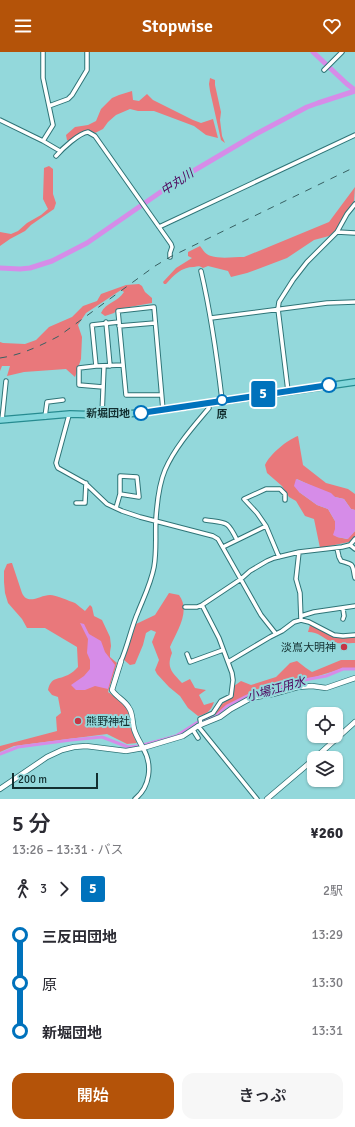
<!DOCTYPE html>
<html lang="ja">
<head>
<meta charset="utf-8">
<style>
  body { margin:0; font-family:Signika,"Noto Sans JP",sans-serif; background:#f7f7f7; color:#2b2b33; height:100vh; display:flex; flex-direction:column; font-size:15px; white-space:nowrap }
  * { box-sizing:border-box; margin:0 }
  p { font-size:13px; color:#7c7c81 }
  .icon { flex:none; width:22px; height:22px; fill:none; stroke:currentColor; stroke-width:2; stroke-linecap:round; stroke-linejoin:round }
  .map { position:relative; height:747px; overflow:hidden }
  .drawer { display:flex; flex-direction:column; background:#fff; flex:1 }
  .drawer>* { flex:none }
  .badge { padding:0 8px; border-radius:3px; font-size:14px; line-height:26px }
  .buttons { position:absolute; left:307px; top:655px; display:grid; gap:8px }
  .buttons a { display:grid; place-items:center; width:36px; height:36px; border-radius:8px; background:#fff; box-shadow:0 1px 3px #0004; font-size:20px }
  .scale { position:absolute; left:12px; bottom:10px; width:86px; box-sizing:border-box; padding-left:4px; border:2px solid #122f30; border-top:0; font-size:11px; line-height:14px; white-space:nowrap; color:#122f30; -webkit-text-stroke:3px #93d8db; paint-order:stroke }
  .map>.badge { position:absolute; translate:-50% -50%; box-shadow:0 0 0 2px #fff }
  .legs { display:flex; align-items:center; gap:6px; height:44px; padding:0 12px; font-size:13px }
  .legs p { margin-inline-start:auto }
  .head { display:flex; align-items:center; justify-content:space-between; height:68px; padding:0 12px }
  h1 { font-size:22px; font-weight:600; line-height:30px }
  .cta { display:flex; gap:8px; margin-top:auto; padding:8px 12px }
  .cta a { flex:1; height:46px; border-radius:12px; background:#b45309; color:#fff; font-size:16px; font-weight:600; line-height:46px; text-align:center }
  .cta a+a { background:#f7f7f7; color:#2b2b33 }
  ul { padding:0 12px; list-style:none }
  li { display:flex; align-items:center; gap:14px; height:48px; font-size:15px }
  li i { display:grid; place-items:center; width:6px; height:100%; margin:0 5px; background:currentColor }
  li i::after { content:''; width:10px; height:10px; margin:-5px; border:3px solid; border-radius:50%; background:#fff }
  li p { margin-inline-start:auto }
  li:first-child i { background:linear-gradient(#0000 50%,currentColor 0) }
  li:last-child i { background:linear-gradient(currentColor 50%,#0000 0) }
  header { display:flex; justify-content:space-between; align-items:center; height:52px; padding:0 12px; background:#b45309; color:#fff; font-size:18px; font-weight:600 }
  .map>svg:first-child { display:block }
</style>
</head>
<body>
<header><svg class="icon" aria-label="menu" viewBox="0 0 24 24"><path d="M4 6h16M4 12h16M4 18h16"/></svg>Stopwise<svg class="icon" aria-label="heart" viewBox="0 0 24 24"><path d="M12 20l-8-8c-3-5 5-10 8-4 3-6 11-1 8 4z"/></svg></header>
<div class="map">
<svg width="355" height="747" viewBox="0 0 355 747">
  <rect width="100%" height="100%" fill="#93d8db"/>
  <path fill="#e9787b" d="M210,26L215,28V33L221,60L220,68L222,84L225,91L221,88L210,39L209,32Z
    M132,39L133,48L139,49L147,42L153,48L193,68L201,71L213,67L218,86L206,83L194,74L154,59H138L130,57L116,63L108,70L103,77L95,81C83,76 79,83 70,90L67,88L66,83L75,75L88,73L96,69L101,57L112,46L119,43Z
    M49,114L53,117V142L56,151L54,157L31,173L25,179L10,187L0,194V180L11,182L18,179L27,171L41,163L48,157L43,147L44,116Z
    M355,135L354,149L344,163L336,178L329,184L314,188L287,206L247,221L231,225L228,219L208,214L203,216C200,214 198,214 194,215C181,215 174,223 166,232H164L163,230L176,216L192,206L188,204V200L200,194C203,198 206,203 211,204C220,207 234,205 244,205L329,170Z
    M139,232L142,234L145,240L152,246V251L118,257L114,261L105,264L101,261C106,250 118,250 124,240L121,238L86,261L78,273L82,285L81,307L75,325L66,317L24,320L7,324L10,314H2L0,319V290L3,291L25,292L36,288L49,275L72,265L83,254L97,249L101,242L126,233Z
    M298,384L303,413L326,431L348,437L355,442V458L351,457L344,447L335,445L297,427L299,440L317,453L328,457L335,469V477L337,485L347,487L355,479V484L349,490L320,496L314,467L305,464L296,449L289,445L282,434L267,421L265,413C270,402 287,388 298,384Z
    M11,511H12L22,541C28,554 40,543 50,543C56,543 69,549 75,551C78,553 81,556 85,559L90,553L92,555L94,564L102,568L110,585L111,594L110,600V605L117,611L108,640L121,649L130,659C128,671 132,680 137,691L127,692L107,682L14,694L0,700V694L57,679L56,665L61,661L58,645L52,643L48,638C51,625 57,628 68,623C72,621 75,618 78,615L77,595L45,576H27L22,567L8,551L5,541L4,530V519L7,512Z
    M169,541L179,543C191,559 177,579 170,595L172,601C166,616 172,620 182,631L190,627L195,636L206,638L199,643L204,653L214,650C211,659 207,662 198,664L188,656L180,644L169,635L157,622L155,618L159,608L152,590L156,580L151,578L146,581L143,593L135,612L130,613L124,608L136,572L155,563Z
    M310,573L334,585H355V591C349,591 336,592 332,590C322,586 319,580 308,580Z
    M341,608H355V616H344L315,625L299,628L272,638L254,640L226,655L216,663L215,662L222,652L232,645L234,634L241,629L251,633L276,625L290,611L297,609L306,616L312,620Z"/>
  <path fill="#d68ce8" d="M296,427L331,441L335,445L344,447L351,457L355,458V479L348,487L337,485L333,483L335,477V469L328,457L317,453L299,440L294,434Z
    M80,571L84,572L89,582L101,589L105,600L115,613L108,637L95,634L85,638H76L71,633L84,624L90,617V608L87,601L88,587Z"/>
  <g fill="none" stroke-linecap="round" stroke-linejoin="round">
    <path stroke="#d68ce8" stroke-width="3" d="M201,668L215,665L227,654L249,643L272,639L299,629L326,624L343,617H355
      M143,693L176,684L198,670
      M0,702L18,695L71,688L102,685L128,695L139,694"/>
    <path stroke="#d68ce8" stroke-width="5" d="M313,0L347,32L355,38
      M0,216L20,217L30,216L52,209L87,191L178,128L256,82L307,55L318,51L355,39"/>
    <defs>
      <path id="street" d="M43,0V26L53,73L43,89
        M324,18L342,0
        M49,54L68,47L72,43L87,18V0
        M0,68L43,89L60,99
        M56,104C62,97 79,81 88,80L95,84L171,192L172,195L170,201V205
        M159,175L355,83
        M337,180L355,181
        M201,219C211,262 217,305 222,348
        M211,266L327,251L355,250
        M106,270L110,314
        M119,274L155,271
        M96,314L92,273L119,270
        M103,335L79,333V316L96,314L123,313
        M288,339L278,257L279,250L293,228L307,210L337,180L347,162L355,152
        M161,343H126L118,259L154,255L163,358
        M69,363L56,411L57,414L58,416L85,431L107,452L122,459L140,465L213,484L218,487L261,563L276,582
        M102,363L104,314
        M45,365L47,350L63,348
        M2,368L6,329
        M76,451H85L86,431
        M116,456L120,442V424L137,425L139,445L120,442
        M205,468C227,471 227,468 237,488
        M350,493L355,497
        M223,495L266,474
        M337,496L339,505L341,509C355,513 352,512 355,526
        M299,500L296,527L300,541L301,568
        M279,505L266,474L257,461L244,447L266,437H280L285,442V448
        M185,555H197L202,553L241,527L250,519L267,509L274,506L299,500L342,495L350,493L355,487
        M301,564L314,560L355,554
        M343,567L344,564L343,557
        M187,602L190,610L223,598
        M121,609C128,593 131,576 138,560C144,545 151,531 154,515C157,498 155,482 156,466C157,451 159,432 165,418C175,395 193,375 209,356L208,351
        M228,610L270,585L282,579L294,570L301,568L309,570L334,583L343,584L355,583
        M201,673L200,667L213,661L221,649L231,644L233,628L232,621L219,586L202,553
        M198,674L257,747
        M193,678L198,686
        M135,747C150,735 153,713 143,696"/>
      <path id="secondary" d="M121,609L112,638C116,645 125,648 129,656C133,661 132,670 134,677C136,684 140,690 143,696
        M315,706L355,670
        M0,737L47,705L62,698L74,695L86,694L126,699L143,696L183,684L198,674L220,665L231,657L251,646L273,642L298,635L312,634L326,636L355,626
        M267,747L314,707"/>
      <path id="primary" d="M0,368L70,362L102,363L141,361L355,330"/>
    </defs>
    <use href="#street" stroke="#2e7477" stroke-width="5.5"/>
    <use href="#secondary" stroke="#2e7477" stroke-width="6"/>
    <use href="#primary" stroke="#268b90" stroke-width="8"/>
    <use href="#street" stroke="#fff" stroke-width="3.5"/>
    <use href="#secondary" stroke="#fff" stroke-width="4.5"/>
    <use href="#primary" stroke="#83d7dc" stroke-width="5.5"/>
    <path stroke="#386062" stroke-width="1" stroke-dasharray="7 7" stroke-linecap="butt" d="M0,306C21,303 40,294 59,284L155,214L170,205L355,115"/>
  </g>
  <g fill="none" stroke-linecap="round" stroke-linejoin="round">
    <defs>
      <path id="line-1" d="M141,361L329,333"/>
    </defs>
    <use href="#line-1" stroke="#fff" stroke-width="9"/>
    <use href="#line-1" stroke="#0072bc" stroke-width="6"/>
  </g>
  <g fill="#fff" stroke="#0072bc" stroke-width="2">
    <circle cx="329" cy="333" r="7"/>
    <circle cx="222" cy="348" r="5"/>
    <circle cx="141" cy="361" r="7"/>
  </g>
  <g fill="#c63645" stroke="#93d8db" stroke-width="1.5">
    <circle cx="344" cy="595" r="4"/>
    <circle cx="78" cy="669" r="4"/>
  </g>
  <g text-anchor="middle" stroke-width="4" stroke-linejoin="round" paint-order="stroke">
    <g font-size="11" font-weight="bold" fill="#122f30" stroke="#93d8db" text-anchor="end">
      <text x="130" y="365">新堀団地</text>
      <text x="222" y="366" text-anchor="middle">原</text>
    </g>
    <g font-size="11" fill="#122f30" stroke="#93d8db" text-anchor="end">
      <text x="336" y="599">淡嶌大明神</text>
      <text x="86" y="673" text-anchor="start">熊野神社</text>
    </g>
    <g font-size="12" font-style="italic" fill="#4d035b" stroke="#93d8db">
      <text transform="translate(177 130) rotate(-33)" y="4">中丸川</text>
      <text transform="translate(276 637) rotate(-16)" y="4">小場江用水</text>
    </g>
  </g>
</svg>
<div class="buttons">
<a><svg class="icon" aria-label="locate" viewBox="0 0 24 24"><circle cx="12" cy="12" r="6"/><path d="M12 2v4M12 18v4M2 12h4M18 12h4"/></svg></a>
<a><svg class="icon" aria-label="layers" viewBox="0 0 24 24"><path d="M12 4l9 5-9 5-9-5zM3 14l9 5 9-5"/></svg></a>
</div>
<div class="scale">200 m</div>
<b class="badge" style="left:263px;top:342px;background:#0072bc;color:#fff">5</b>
</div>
<section class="drawer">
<div class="head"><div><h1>5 分</h1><p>13:26 – 13:31 · バス</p></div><b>¥260</b></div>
<div class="legs"><svg class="icon" aria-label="walk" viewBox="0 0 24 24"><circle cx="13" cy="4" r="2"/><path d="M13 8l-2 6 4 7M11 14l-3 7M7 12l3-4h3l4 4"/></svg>3<svg class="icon" aria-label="forward" viewBox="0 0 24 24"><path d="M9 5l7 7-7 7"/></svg><b class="badge" style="background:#0072bc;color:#fff">5</b><p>2駅</p></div>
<ul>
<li><i style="color:#0072bc"></i><b>三反田団地</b><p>13:29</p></li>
<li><i style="color:#0072bc"></i><span>原</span><p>13:30</p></li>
<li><i style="color:#0072bc"></i><b>新堀団地</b><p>13:31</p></li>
</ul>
<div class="cta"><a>開始</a><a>きっぷ</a></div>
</section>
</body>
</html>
